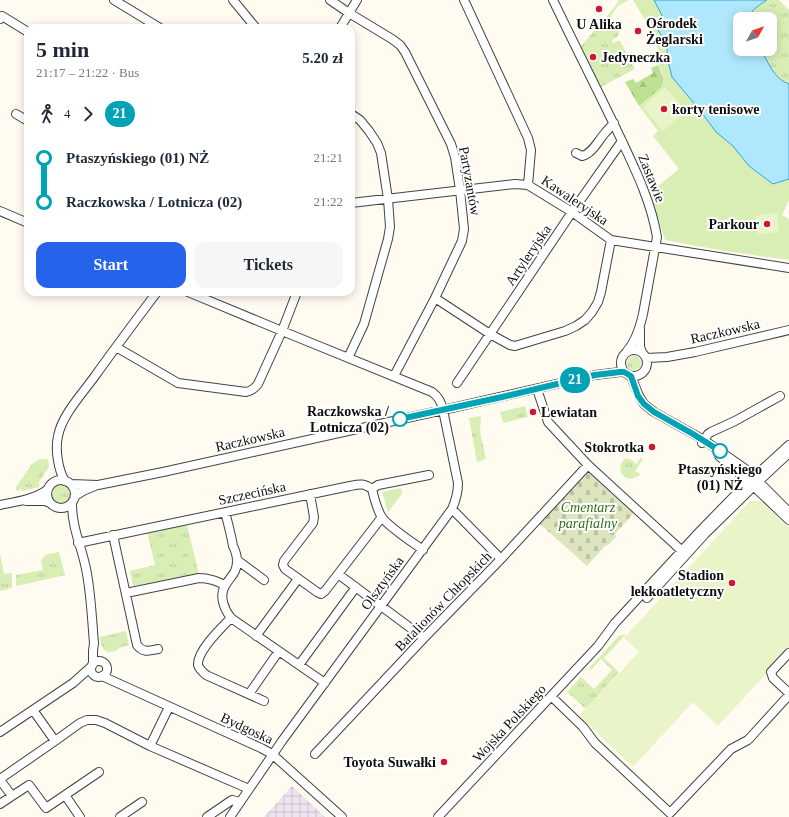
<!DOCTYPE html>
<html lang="en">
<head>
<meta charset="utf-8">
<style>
  body { margin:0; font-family:"Times New Roman",serif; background:#f6f6f7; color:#1f2937; height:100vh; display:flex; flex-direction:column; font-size:15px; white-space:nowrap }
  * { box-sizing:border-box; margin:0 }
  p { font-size:13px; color:#747a83 }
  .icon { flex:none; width:22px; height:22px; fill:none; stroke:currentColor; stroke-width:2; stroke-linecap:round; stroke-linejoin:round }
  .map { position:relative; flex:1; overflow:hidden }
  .side { position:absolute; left:24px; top:24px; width:331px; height:272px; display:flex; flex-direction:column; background:#fff; border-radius:12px; box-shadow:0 2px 10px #0003 }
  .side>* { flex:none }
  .badge { padding:0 8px; border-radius:13px; font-size:14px; line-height:26px }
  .needle { width:26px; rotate:50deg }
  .buttons { position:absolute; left:733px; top:12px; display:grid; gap:8px }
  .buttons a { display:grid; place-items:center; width:44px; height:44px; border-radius:8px; background:#fff; box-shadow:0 2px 10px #0003; font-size:20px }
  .map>.badge { position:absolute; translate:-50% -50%; box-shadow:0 0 0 2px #fff }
  .legs { display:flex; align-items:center; gap:6px; height:44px; padding:0 12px; font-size:13px }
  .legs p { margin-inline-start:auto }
  .head { display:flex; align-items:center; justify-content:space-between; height:68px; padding:0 12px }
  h1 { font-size:22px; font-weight:700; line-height:30px }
  .cta { display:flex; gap:8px; margin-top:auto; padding:8px 12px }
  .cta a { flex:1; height:46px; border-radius:12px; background:#2563eb; color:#fff; font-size:16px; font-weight:700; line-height:46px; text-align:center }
  .cta a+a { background:#f6f6f7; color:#1f2937 }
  ul { padding:0 12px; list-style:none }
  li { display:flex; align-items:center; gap:14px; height:44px; font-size:15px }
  li i { display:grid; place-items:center; width:6px; height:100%; margin:0 5px; background:currentColor }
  li i::after { content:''; width:10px; height:10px; margin:-5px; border:3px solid; border-radius:50%; background:#fff }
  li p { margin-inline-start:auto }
  li:first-child i { background:linear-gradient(#0000 50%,currentColor 0) }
  li:last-child i { background:linear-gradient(currentColor 50%,#0000 0) }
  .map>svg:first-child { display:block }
</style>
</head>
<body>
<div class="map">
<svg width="789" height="817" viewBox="0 0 789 817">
  <defs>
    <pattern id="industrial-grid" width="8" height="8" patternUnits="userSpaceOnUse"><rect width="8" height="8" fill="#ece3ee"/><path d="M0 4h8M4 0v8" fill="none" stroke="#c9c2cb"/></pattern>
    <pattern id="grass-tufts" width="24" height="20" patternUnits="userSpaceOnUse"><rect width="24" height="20" fill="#d8eeb5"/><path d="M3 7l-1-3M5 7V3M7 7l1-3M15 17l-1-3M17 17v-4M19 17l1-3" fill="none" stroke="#b8cb9a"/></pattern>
    <pattern id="forest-firs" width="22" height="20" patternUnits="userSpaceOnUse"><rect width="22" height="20" fill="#bde193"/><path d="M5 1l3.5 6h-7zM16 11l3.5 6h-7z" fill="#a1c07e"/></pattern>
    <pattern id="cemetery-stones" width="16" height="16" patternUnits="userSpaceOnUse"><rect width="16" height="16" fill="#dce5be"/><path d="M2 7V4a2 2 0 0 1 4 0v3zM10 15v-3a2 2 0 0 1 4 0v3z" fill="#bcc3a2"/></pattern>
  </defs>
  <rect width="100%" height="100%" fill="#fffbf1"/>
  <path fill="url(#industrial-grid)" d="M292,786L325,817H264Z"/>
  <path fill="url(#grass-tufts)" d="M619,0H629L618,6L611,16L619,31V34L617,37L612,40L613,43L617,41H620L635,69L601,87L581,46L613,9Z
    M767,0H779L789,10V84C775,80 767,61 761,49H770V19H749L748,18C751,9 760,5 767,0Z
    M627 363a7 7 0 1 1 14 0a7 7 0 1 1-14 0Z
    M525,406L528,417L503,423L500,412Z
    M481,416L480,432L486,459L477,462L469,418Z
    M641,457L643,459L635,471L640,474C629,486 614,473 623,461C624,459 625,458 628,459C631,459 634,462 636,464Z
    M40,459H46L48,460L49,467L39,482V487L22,491L21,489L18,491L16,490V487L32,464Z
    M58,480H62L74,488C81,515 43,513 48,491C49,485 53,483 58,480Z
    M187,525L199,574L133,586L130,571L155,565L147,532Z
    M59,552L65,575L16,586V575L43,570L41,561L45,555Z
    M0,553L4,574L12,573V588L0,591Z
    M126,631L129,645L119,648L116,651L107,652C101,648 101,644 100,637Z
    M626,634L604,658L619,672L586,709L567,692L581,677L594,689L612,670L601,659L591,670L589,668L619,636Z"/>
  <path fill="url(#forest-firs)" d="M658,65L664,79L662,87L639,106L625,82L633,79L636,83L653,73L651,68Z"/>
  <path fill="url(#cemetery-stones)" d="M586,470H590L635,512L615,534L616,537L608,545H606L587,566L540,524V520Z"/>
  <path fill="#d8eeb5" d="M633,0H654L667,25L658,30L667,46V57L698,108L708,122L716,132L733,146L749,166L773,184L789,179V200L782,215L789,219V260L725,251L665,240L649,190L658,186L679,169L653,136L658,131L639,106C646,100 663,89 664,80C664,74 659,68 658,62C656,55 659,48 657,40Z
    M401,488L402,494L388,512L382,492Z"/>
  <path fill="#e9f5c8" d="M665,87L686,111L663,131L643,107Z
    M777,213L779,232L758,234L755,216Z
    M750,501H760L789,527V649L718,726L693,702L633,767L579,716L639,652L624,638Z"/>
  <path fill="#afe7fd" stroke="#2ea6dc" d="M654,0H767C760,5 750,10 749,19H740V49H761C767,61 775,80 789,84V179L773,184L749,166L733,146L716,132L698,108L672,77L667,57V46L658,30L667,25Z"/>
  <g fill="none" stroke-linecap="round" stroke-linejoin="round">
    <defs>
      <path id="minor" d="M114,0L160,28
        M233,0L256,28
        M330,0L349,13L392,39L400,45L405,52L451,144L455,157L460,190L464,229L462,241L435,298L394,376
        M464,0L528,138L531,150L528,185
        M553,0C575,46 598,91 620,137C635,169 651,201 657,237L643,314C640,327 636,341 627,351
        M0,19L2,16L28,32
        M340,28L357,0
        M16,114L28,121
        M576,153L582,156C592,154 598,141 605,133C607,130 611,127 614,123
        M351,203L515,184L528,185L572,212L611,240L789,268
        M0,211L28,223
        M188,292L282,331L432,392C439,397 441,402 443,410L458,483C458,492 456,500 452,509L282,741L230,817
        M435,298L490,334L510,345L515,346L565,331L576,326L585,320L592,312L598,302L601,292L611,240
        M640,329V347L642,352
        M116,347L178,383L246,392C252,391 255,388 258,384L282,331L297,292
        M621 363a13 13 0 1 1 26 0a13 13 0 1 1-26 0Z
        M348,358L364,324L388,239L390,227L388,199L381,153L377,143L369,131L360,120L351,114
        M646,358L667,357L695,352L789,330
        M631,376L639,396L644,404L654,412L704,440L747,470L789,512
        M457,383L490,334L572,212L622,141
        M537,389L548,422L588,465L682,551
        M702,443L708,434L711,432L735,421L780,396
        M719,456L748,481L789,520
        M47 494a14 14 0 1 1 28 0a14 14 0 1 1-28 0Z
        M65,481C58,470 55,449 58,436C62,415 82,394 95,376C115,348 136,320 157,292
        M71,484L98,485L163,472L443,410L595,375L620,372H624
        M372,489C374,498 377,508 381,516C387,526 412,542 423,550
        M310,494L314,517L313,523L284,561L283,565L285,569L317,592L321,594L325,591L382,517
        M75,496L83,491L95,486
        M26,501H45L50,503
        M72,504C72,530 83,549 87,574C91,596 92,620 94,643L93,651V664
        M0,505C15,502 36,499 48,489
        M452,509L501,559
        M225,512C228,523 231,534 233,546C235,550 237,556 237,561C237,574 230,576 225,586C219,596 224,609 231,618L325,683
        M113,535L137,645C143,653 149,651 158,649
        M78,543L350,486C360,484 363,483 372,489L378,485L429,475
        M237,560L264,580
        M338,574L424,638
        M126,593L199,578C209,578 216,581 225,585
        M647,598L705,534L758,482L789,453
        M231,618C221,628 197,651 198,665C199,669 203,672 206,675L264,701
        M256,636L298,579
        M789,653L771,672L773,678L789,693
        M91 669a8 8 0 1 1 16 0a8 8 0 1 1-16 0Z
        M299,665L356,587
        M102,676L261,748L272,754L342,817
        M249,694L279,651
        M551,696L583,727L595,743L670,813L731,749L748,740L789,695
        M33,710L55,741L80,723L87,720H96L105,723L150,746L249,789
        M0,732L73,683L92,666
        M150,746L169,707
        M315,754L424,638L501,559L588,465
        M0,779L55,741
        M0,780L12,796L29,785L46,808L99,772
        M65,795L80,817
        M0,804L12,796
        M120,817L142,802
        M207,817L232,800L240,802
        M438,817L598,646L615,623L701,530L742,488L789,445"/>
    </defs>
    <use href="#minor" stroke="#424242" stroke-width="10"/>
    <use href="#minor" stroke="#fff" stroke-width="8"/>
  </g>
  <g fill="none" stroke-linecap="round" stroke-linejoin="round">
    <defs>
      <path id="line-1" d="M400,419L502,397L595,375L620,372H624L631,376L638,396L644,404L654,412L693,434L720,451"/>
    </defs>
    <use href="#line-1" stroke="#fff" stroke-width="9"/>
    <use href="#line-1" stroke="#00a3b4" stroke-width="6"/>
  </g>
  <g fill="#cf1730" stroke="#fff" stroke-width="1.5">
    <circle cx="599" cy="9" r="4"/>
    <circle cx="638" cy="31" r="4"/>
    <circle cx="593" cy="57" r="4"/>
    <circle cx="664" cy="109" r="4"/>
    <circle cx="767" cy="224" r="4"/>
    <circle cx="533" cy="412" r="4"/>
    <circle cx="652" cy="447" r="4"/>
    <circle cx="732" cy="583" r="4"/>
    <circle cx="444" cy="762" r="4"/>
  </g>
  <g fill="#fff" stroke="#00a3b4" stroke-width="2">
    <circle cx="400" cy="419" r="7"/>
    <circle cx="720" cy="451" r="7"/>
  </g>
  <g text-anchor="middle" stroke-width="4" stroke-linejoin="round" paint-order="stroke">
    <g font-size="14" font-weight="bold" fill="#0f0f0f" stroke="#fff" text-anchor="start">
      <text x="646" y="28">Ośrodek<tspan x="646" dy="16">Żeglarski</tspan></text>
      <text x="599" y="29" text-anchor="middle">U Alika</text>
      <text x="601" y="62">Jedyneczka</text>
      <text x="672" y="114">korty tenisowe</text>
      <text x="759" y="229" text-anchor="end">Parkour</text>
      <text x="541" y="417">Lewiatan</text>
      <text x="644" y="452" text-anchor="end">Stokrotka</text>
      <text x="724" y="580" text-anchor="end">Stadion<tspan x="724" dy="16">lekkoatletyczny</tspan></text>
      <text x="436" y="767" text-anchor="end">Toyota Suwałki</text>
    </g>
    <g font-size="14" fill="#0f0f0f" stroke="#fff">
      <text transform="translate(652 178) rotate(68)" y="5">Zastawie</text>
      <text transform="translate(470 181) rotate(80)" y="5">Partyzantów</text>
      <text transform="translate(575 200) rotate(34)" y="5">Kawaleryjska</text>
      <text transform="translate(528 255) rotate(-56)" y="5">Artyleryjska</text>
      <text transform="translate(725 331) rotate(-13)" y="5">Raczkowska</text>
      <text transform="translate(250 439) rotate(-13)" y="5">Raczkowska</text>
      <text transform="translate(252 493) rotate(-12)" y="5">Szczecińska</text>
      <text transform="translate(382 583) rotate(-54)" y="5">Olsztyńska</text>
      <text transform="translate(443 601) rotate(-46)" y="5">Batalionów Chłopskich</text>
      <text transform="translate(509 723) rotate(-47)" y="5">Wojska Polskiego</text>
      <text transform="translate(247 728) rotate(25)" y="5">Bydgoska</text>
    </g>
    <g font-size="14" font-weight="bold" fill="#0f0f0f" stroke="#fff" text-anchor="end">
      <text x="389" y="416">Raczkowska /<tspan x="389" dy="16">Lotnicza (02)</tspan></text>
      <text x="720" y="474" text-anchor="middle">Ptaszyńskiego<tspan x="720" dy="16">(01) NŻ</tspan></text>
    </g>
    <g font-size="14" font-style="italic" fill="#316f17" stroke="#fff">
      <text x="588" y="512">Cmentarz<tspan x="588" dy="16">parafialny</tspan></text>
    </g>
  </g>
</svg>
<div class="buttons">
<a><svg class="needle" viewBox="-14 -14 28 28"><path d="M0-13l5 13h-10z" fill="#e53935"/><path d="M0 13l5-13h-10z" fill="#747a83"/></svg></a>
</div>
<b class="badge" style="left:575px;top:380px;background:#00a3b4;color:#fff">21</b>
<section class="side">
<div class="head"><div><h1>5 min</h1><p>21:17 – 21:22 · Bus</p></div><b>5.20 zł</b></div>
<div class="legs"><svg class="icon" aria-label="walk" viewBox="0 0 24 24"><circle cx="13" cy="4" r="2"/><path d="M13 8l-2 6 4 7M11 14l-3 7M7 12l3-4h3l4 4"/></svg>4<svg class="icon" aria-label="forward" viewBox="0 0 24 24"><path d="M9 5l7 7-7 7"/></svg><b class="badge" style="background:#00a3b4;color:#fff">21</b></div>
<ul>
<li><i style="color:#00a3b4"></i><b>Ptaszyńskiego (01) NŻ</b><p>21:21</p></li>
<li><i style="color:#00a3b4"></i><b>Raczkowska / Lotnicza (02)</b><p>21:22</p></li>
</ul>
<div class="cta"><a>Start</a><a>Tickets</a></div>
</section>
</div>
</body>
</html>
